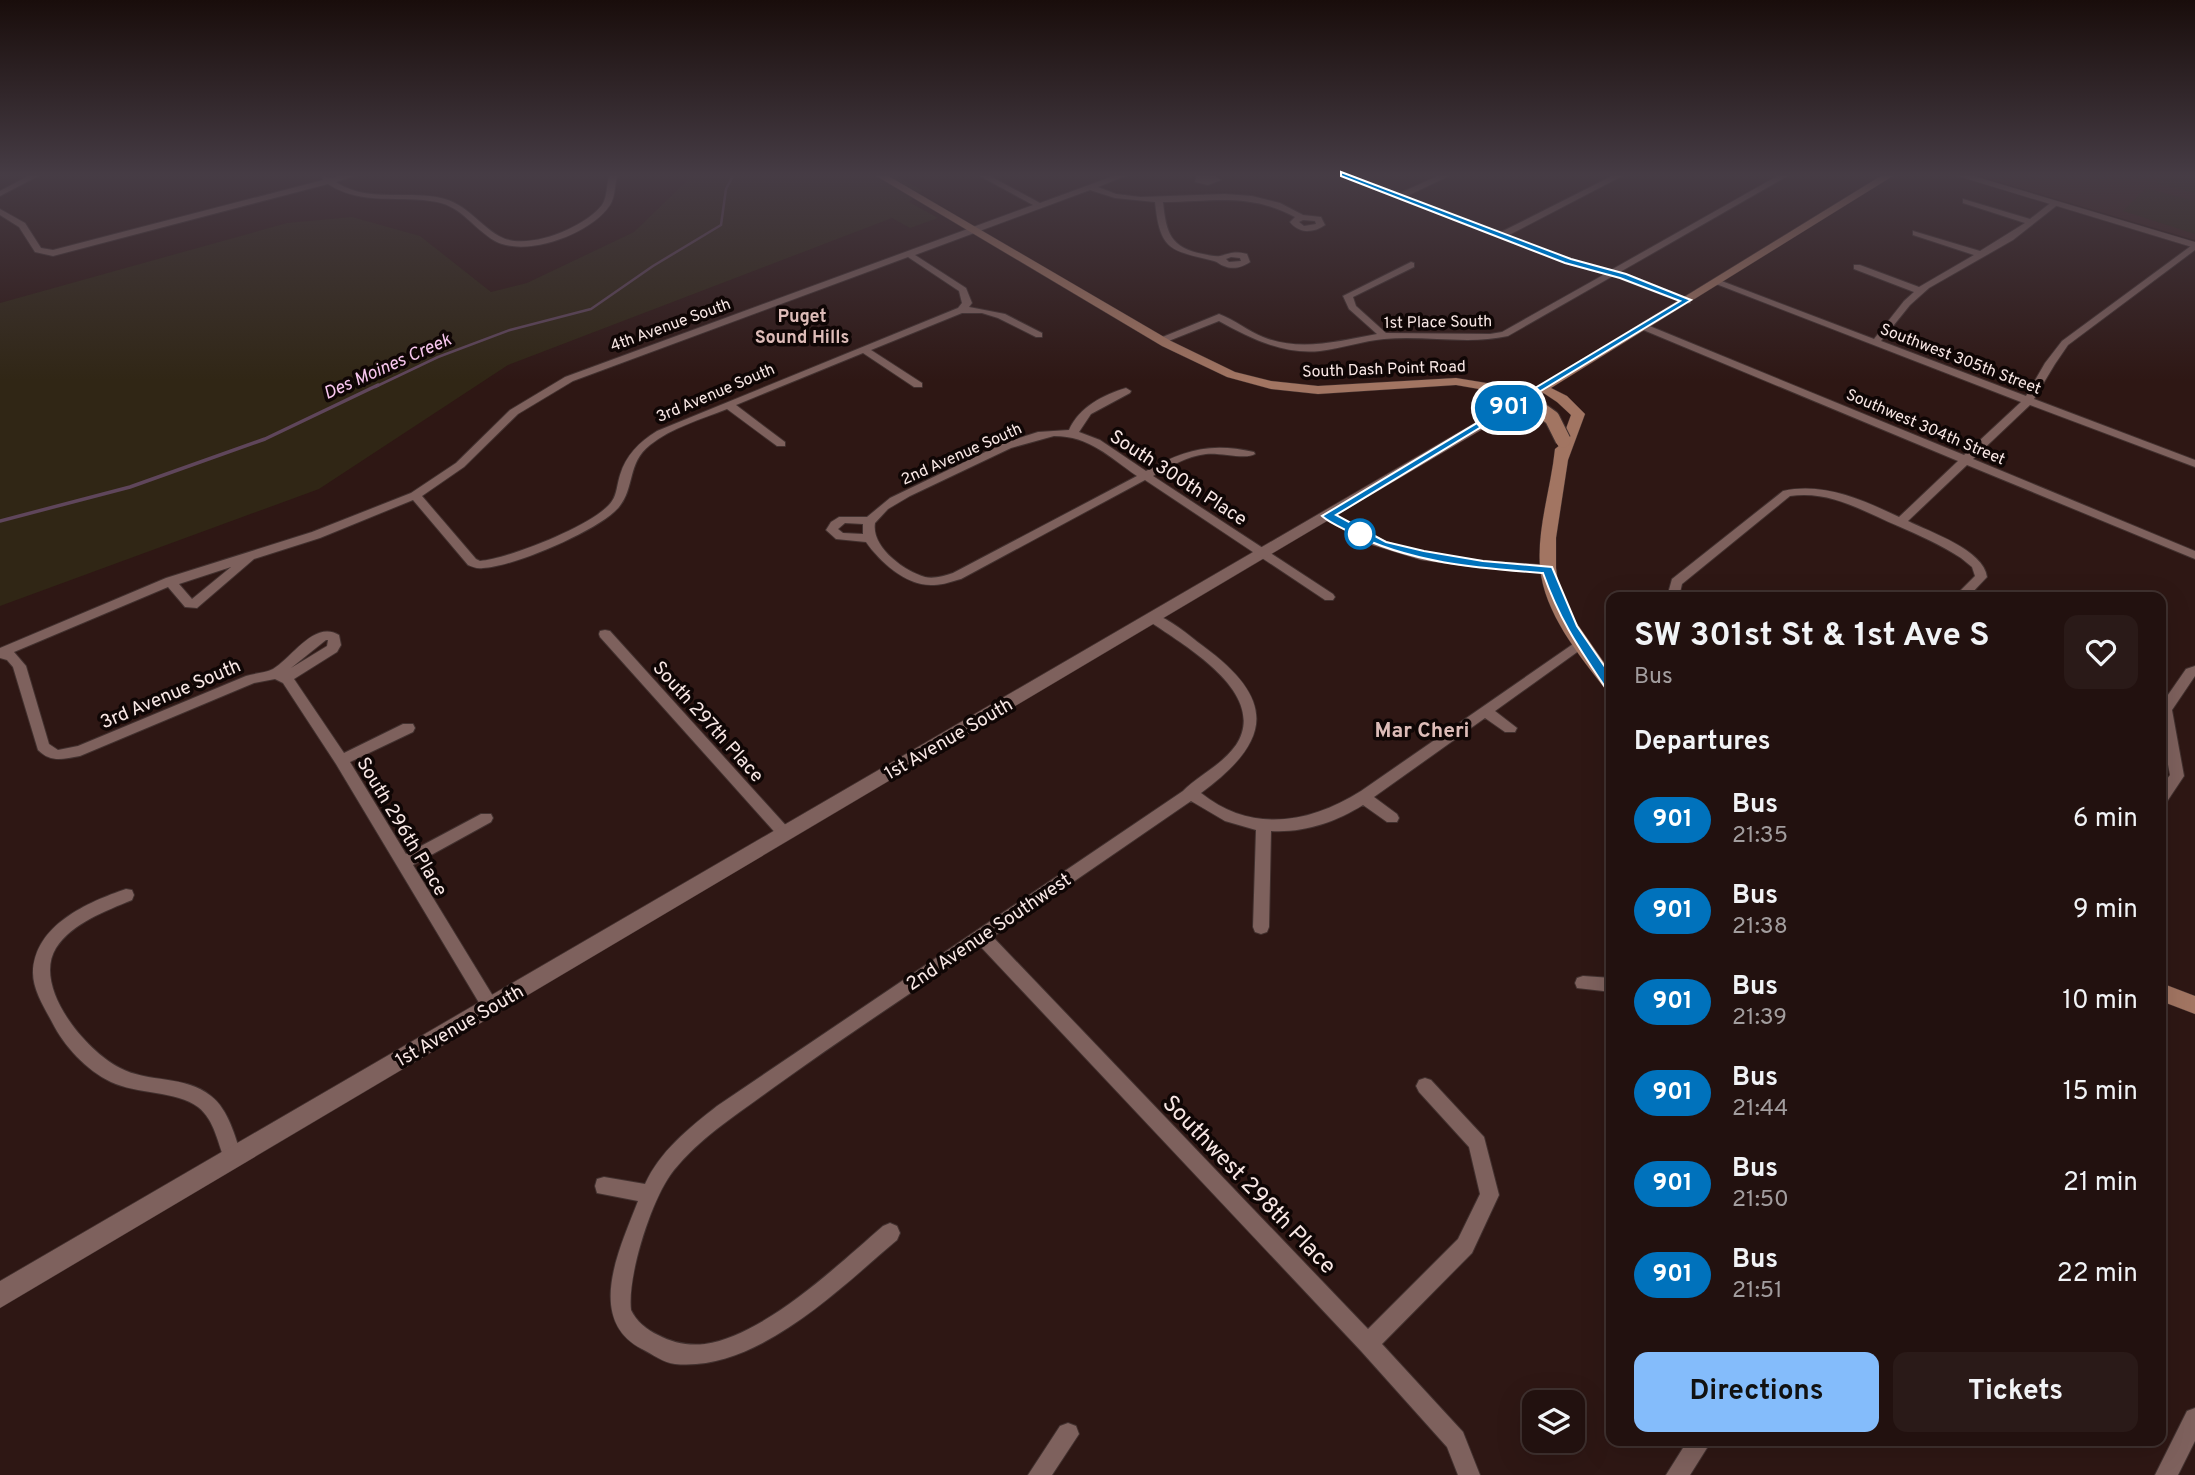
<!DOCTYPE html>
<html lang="en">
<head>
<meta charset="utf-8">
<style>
  body { margin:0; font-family:Overpass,sans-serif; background:#2a1a18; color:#f1f3f6; height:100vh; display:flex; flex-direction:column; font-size:26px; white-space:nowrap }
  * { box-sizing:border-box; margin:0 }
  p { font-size:23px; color:#a29d9e }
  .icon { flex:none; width:38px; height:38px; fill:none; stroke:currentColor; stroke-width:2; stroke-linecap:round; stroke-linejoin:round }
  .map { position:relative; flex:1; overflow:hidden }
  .sheet { position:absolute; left:1606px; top:592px; width:560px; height:854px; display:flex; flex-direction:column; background:#22110f; border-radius:14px; box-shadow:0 7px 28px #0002,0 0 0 2px #3f312f }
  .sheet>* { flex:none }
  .badge { padding:0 14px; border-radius:23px; font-size:24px; line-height:46px }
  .controls { position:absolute; left:1522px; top:1390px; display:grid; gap:14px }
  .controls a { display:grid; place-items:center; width:63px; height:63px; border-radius:14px; background:#22110f; box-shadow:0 7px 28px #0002,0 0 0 2px #3f312f; font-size:35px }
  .map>.badge { position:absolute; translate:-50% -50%; box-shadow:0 0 0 4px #fff }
  h2 { padding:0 28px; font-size:26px; line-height:63px }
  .round { display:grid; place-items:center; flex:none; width:74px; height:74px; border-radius:14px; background:#2a1a18 }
  .overview { display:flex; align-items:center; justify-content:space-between; height:119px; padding:0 28px }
  h1 { font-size:33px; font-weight:700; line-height:52px }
  .action { display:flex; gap:14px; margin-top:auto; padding:14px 28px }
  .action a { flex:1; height:80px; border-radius:14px; background:#84bcfb; color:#111; font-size:28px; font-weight:700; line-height:80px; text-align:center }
  .action a+a { background:#2a1a18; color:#f1f3f6 }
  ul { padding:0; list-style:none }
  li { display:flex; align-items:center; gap:21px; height:91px; padding:0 28px }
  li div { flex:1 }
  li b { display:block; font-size:26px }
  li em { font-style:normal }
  li .badge { min-width:77px; font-weight:700; text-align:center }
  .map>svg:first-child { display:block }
</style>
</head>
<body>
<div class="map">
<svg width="2195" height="1475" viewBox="0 0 2195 1475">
  <rect width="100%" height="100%" fill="#2e1714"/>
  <path fill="#3d1f1c" d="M1972,174H2122L2140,179L2146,174H2195V240Z"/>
  <path fill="#302615" d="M694,174H892L922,190L909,202L938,218L910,228L892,218L508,365L319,489L0,606V303L287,223L352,217L420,236L491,292L527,283L634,232Z
    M2167,174H2195V193L2155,183Z
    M2146,188L2195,201V234L2123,211Z"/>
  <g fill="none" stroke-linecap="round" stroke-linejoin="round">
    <path stroke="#5f465b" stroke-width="2.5" d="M375,387L438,357L510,330L591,309L653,266L721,225L726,189L734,174"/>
    <path stroke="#5f465b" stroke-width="3.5" d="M0,521L130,487L265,439L378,385"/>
    <defs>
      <path id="minor" d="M32,174H42L0,196V191Z
        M347,174H360L336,182C367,203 407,190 441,198C467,204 478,224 499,236C526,252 584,228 602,205C608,196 606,184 610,174H618C614,184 616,196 610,205C591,234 526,258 495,241C474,229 462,207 437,202C401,195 361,206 328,184L53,256L35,252L19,227L0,215V209L25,223L41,248L53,250L323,180L322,176L331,178Z
        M976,174H986L1040,203L1119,174H1130L1098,187L1116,194L1141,197L1225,194L1252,196L1280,203L1303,215L1321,217L1325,225C1314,233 1299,234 1290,222L1295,217C1248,192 1213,202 1163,202C1166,232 1170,248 1203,254C1208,255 1216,257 1220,256C1232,253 1234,251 1247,254L1250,262C1243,267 1233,270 1224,266C1220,265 1218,262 1214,261C1171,250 1160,252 1155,202L1115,198L1090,190L915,255L966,288L972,303L969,307L1005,314L1042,333V337H1036L998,318L982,313H962L871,350L922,383V387H914L863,353L736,405L785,442V446H777L727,409C702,419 671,428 650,445C627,463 635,488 619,507C600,530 513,567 483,568C477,569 473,567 468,565L413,500L320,538L254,559L197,608L185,607L168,587L14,652L26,666L49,744L58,750L78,746L246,676C255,673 266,673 273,669C292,658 314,620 339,635L341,645L337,652L294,679L344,753L403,724H413L415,728L413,732L350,762L406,854L481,814H491L493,818L491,822L413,865L496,1001L498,1006L496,1011L490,1013L484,1011L336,764L283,683L275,679L254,683L80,756C63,759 51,763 38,750L13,667L7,660L0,658V648L166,578L312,532L411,493L456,463L510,410L565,377L1033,205ZM1303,220L1315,221L1316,224L1304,226L1299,222ZM908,257L959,291L962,303L958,308L657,431C639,442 626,455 620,475C617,484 617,494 612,501C597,524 508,559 480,561L476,559L422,496L464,467L518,414L573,381ZM1231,257L1240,258L1241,261L1229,262L1226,259ZM231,567L192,599L179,584ZM326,640H328L327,646L291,668Z
        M1197,174H1212L1221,180L1208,185L1195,182Z
        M1339,174H1350L1400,193L1442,174H1453L1407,196L1501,232L1616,174H1626L1509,235L1571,259L1611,270L1781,174H1791L1620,272L1690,299V303H1684L1613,276L1508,336C1468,345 1425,335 1384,339C1363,341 1342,348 1320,351C1283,355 1250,338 1219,321L1166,342H1160V338L1219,314C1235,320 1248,331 1263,337C1300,352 1339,341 1377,334L1349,309L1343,296L1411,262L1414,263V267L1353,297L1356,306L1386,333L1490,334L1502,332L1605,274L1565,263Z
        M1963,199L2030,219L2053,201L2060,203L2013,240L1929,288L1910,305L1881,341L2026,396L2045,363L2062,341L2195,243V250L2068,345L2055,364L2034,399L2195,460V467L2030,405L1973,459L2195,551V559L1967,465L1908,521C1930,532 1984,550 1987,577L1968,597H1954L1975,576L1972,567L1961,558C1941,545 1919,535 1898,526C1864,512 1831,490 1790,496L1682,584L1679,597H1667L1672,579L1783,491C1824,482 1863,500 1899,517L1958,461L1641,329V325H1647L1964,455L2021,402L1711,282L1719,280L1874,339L1904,301L1914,292L1854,269V265H1860L1919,287L1974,255L1913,235V231L1980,251L2025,223L1963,203Z
        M1126,388L1131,391L1130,393L1091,414L1079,432L1100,440L1146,471C1184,450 1210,442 1254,452L1255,454C1246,460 1219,452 1206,454C1187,456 1169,467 1153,476L1333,594L1335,597L1333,600H1325L1145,480L961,579C953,581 943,585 934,585C907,587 880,562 866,542L836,539L826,530L831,522L839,517H867L890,498L1004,443L1038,432L1069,430C1079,407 1103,395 1126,388ZM1054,436C1090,436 1109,457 1137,476L953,573C944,576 934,579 925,577C904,571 871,547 875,523L888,509L910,496L1011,448ZM845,523L863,524V534L843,533L838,529Z
        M1153,614C1171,619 1188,635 1203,646C1277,700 1272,741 1201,793C1252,834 1310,823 1361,791L1576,642H1586L1587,645L1495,711L1517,728L1515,732H1505L1485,718L1374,797L1397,814L1399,818L1397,822H1387L1363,805C1336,822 1304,833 1271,831L1269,927L1267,932L1261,934L1255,932L1253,927L1256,830L1225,821L1191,801L993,937L1368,1329L1458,1239L1480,1194L1469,1147L1419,1092L1416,1086L1419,1080L1425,1078L1431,1080L1484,1137L1499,1195L1472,1253L1382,1344L1463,1432L1480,1475H1458L1447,1447L1361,1351L980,946C911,993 841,1039 773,1088C738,1114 702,1136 674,1170C652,1197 627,1276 631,1310C636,1321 647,1330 658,1335C673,1343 688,1346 705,1344C765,1335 838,1265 883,1226L890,1223L897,1226L900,1233L897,1240C839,1289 757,1372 675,1364C664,1363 652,1354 642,1349C584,1319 621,1246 638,1201L597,1193L595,1186L597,1179L604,1177L645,1184C660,1151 689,1128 717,1106L1183,791C1199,775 1222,765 1236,745C1270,693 1183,645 1149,621L1147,618Z
        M605,630L610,631L790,830L793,834L790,838H780L600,637L599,634L600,631Z
        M2195,666V676L2172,710L2184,776L2166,803L2161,805V787L2170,775L2161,728V705L2186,669Z
        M126,889L132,890L134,895L132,900C106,911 72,923 56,948C32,987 86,1051 120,1068C148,1083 186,1075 211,1096C229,1110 235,1137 242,1157L240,1163L233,1166L226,1163C218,1145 215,1120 198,1107C177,1091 136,1094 111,1082C86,1070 64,1046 52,1022C44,1007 33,990 33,973C34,925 88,902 126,889Z
        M1583,976L1612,978V992L1577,988L1575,983L1577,978Z
        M2195,1408V1441L2178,1475H2155L2187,1411Z
        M1068,1423L1076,1426L1079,1434L1052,1475H1028L1060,1426Z
        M1688,1440H1712L1690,1475H1666Z"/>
      <path id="tertiary" d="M1951,174H1967L2195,242V248Z
        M1542,384L1548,388L1547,391L1337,515C1353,524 1368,534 1386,541C1437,559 1494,561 1548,565L1556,570L1553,573L1485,569L1421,560L1369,544L1327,521L0,1308V1281Z"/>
      <path id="secondary" d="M873,174H885L1171,341L1235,372L1271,381L1318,386L1456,378L1505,386L1530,398L1524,402L1496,392L1456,385L1318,394L1271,389L1227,377L1162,346Z
        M1884,174H1896L1551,388L1567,396L1585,414L1568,460L1556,538V568L1558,583L1571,615L1612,674V692L1606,690C1579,655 1544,613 1540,567C1537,528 1551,488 1555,449L1560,445L1571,415L1557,402L1536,388Z
        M2161,983L2195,996V1014L2161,1001Z"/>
    </defs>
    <use href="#minor" stroke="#42312f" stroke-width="2"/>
    <use href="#tertiary" stroke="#42312f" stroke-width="1"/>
    <use href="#secondary" stroke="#42312f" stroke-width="1"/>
    <use href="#minor" fill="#7e615d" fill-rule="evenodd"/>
    <use href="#tertiary" fill="#7e615d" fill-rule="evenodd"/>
    <use href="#secondary" fill="#a27562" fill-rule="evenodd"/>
    <defs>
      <path id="secondary-bridge" d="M1524,398L1552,418L1563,440"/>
    </defs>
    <use href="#secondary-bridge" stroke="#42312f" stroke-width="17" stroke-linecap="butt"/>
    <use href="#secondary-bridge" stroke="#a27562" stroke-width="15"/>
  </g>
  <linearGradient id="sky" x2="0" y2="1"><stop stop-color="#190d0b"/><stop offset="0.46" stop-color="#463c45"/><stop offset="1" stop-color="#463c45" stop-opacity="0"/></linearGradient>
  <rect width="2195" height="381" fill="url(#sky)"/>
  <path fill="#0072bc" stroke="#fff" stroke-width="2" d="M1341,172L1571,259L1626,274L1691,300L1336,515L1386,542L1424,551L1483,561L1552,567L1577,626L1616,683V690H1607C1579,648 1560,621 1543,573C1477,568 1409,563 1350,532C1340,527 1330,523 1322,516L1680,301L1620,278L1565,263L1341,176Z"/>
  <circle fill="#fff" stroke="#0072bc" stroke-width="3.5" cx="1360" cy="534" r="14"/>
  <g text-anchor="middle" stroke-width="7" stroke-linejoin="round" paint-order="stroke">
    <g font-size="16" fill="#f8e7e5" stroke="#0f0605">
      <text transform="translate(1438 321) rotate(-1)" y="6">1st Place South</text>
      <text transform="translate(670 324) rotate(-20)" y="6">4th Avenue South</text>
      <text transform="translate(1961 358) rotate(21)" y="6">Southwest 305th Street</text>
      <text transform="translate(1384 368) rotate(-2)" y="6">South Dash Point Road</text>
      <text transform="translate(715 392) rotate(-23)" y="6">3rd Avenue South</text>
      <text transform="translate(1926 426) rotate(23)" y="6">Southwest 304th Street</text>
      <text transform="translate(961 453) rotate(-24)" y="6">2nd Avenue South</text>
    </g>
    <g font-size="18" font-weight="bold" fill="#ddbcb8" stroke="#0f0605">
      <text x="802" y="322">Puget<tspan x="802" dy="21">Sound Hills</tspan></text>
    </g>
    <g font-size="18" font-style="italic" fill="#f8c7ef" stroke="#0f0605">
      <text transform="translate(387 366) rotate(-24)" y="6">Des Moines Creek</text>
    </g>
    <g font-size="19" fill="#f8e7e5" stroke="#0f0605">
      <text transform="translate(1179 477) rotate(33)" y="7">South 300th Place</text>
      <text transform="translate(170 693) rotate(-23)" y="7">3rd Avenue South</text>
      <text transform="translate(709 721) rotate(48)" y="7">South 297th Place</text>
      <text transform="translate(948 738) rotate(-30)" y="7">1st Avenue South</text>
      <text transform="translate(403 826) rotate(59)" y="7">South 296th Place</text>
      <text transform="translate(988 931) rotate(-34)" y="7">2nd Avenue Southwest</text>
      <text transform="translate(459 1025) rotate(-30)" y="7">1st Avenue South</text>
    </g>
    <g font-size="21" font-weight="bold" fill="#ddbcb8" stroke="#0f0605">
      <text x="1422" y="737">Mar Cheri</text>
    </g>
    <g font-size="23" fill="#f8e7e5" stroke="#0f0605">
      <text transform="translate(1250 1184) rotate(46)" y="8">Southwest 298th Place</text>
    </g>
  </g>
</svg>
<div class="controls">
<a><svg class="icon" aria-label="layers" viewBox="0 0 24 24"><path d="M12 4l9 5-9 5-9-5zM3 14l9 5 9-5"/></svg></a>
</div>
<b class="badge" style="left:1509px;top:408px;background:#0072bc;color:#fff">901</b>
<section class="sheet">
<div class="overview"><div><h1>SW 301st St &amp; 1st Ave S</h1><p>Bus</p></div><a class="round"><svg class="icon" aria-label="heart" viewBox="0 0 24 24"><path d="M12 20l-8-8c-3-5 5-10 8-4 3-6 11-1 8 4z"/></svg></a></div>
<h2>Departures</h2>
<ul>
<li><span class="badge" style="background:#0072bc;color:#fff">901</span><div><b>Bus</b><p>21:35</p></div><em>6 min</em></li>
<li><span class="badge" style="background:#0072bc;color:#fff">901</span><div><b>Bus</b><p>21:38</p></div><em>9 min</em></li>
<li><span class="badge" style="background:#0072bc;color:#fff">901</span><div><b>Bus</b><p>21:39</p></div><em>10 min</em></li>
<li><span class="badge" style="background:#0072bc;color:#fff">901</span><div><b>Bus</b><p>21:44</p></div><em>15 min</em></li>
<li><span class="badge" style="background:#0072bc;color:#fff">901</span><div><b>Bus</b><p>21:50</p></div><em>21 min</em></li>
<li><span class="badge" style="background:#0072bc;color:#fff">901</span><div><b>Bus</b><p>21:51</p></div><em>22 min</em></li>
</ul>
<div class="action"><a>Directions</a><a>Tickets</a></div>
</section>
</div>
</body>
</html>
